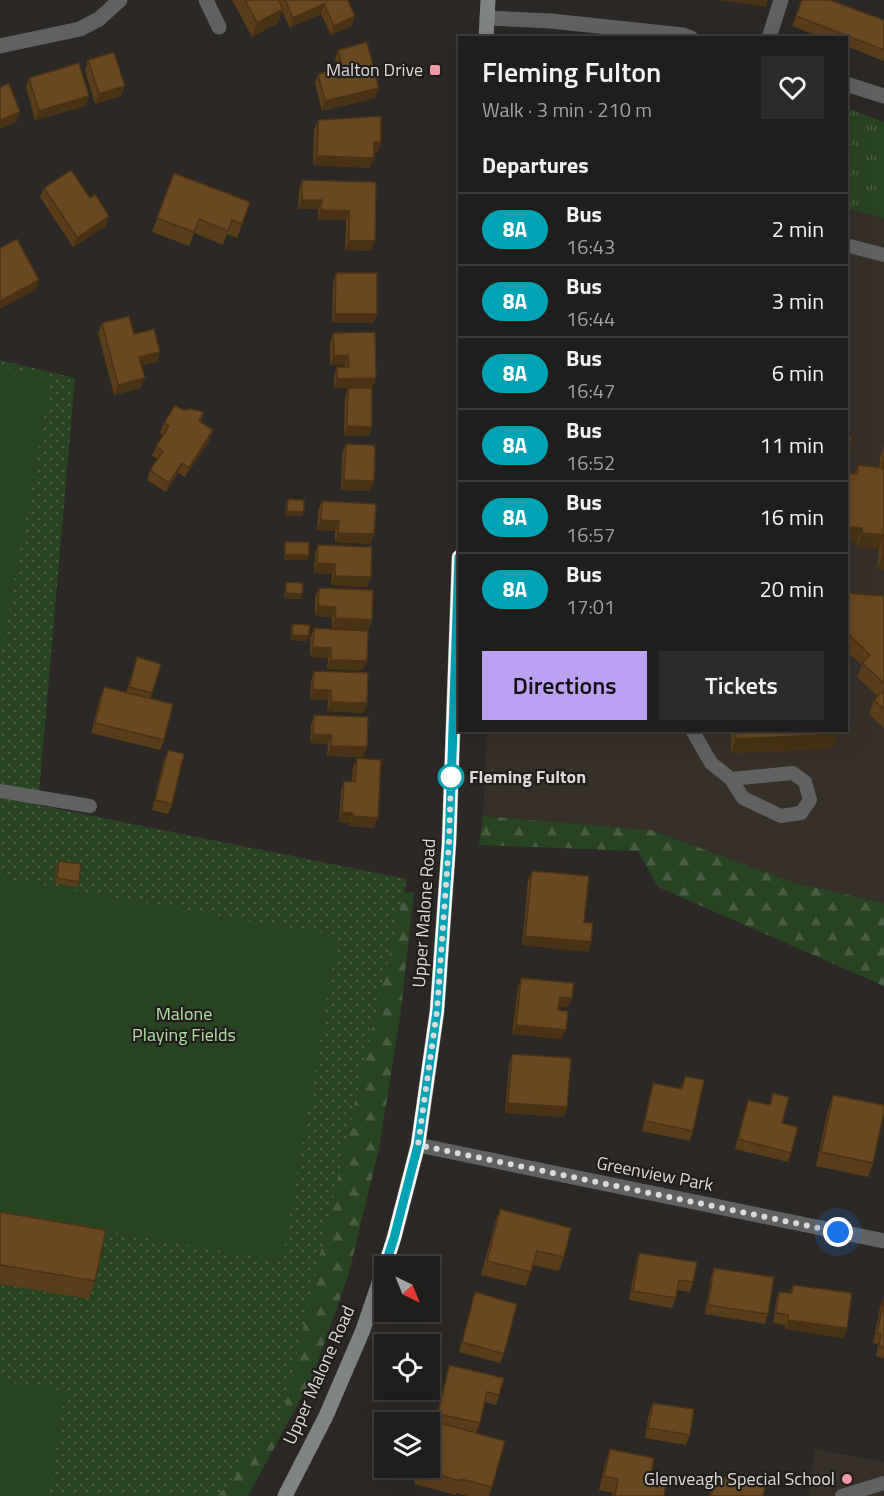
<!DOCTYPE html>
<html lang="en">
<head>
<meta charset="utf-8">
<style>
  body { margin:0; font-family:"Titillium Web",sans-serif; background:#2d2b29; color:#f1f3f6; height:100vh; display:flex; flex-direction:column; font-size:22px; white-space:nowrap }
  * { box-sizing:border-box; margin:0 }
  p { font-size:20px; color:#a2a2a3 }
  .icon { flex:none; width:33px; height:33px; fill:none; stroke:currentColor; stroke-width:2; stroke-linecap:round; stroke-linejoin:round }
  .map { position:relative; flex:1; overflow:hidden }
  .side { position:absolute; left:458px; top:36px; width:390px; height:696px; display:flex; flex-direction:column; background:#201e1c; border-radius:0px; box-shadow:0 6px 24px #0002,0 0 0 2px #3d3c3b }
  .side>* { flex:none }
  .badge { padding:0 12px; border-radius:20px; font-size:21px; line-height:39px }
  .needle { width:39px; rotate:137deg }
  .buttons { position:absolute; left:374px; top:1256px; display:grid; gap:12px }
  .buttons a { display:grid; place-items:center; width:66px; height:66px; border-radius:0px; background:#201e1c; box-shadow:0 6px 24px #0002,0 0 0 2px #3d3c3b; font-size:30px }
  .you { position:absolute; width:30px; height:30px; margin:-15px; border:4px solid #fff; border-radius:50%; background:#1a73e8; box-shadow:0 0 0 9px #1a73e833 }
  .map>.badge { position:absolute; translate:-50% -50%; box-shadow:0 0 0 3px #fff }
  h2 { padding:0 24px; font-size:22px; line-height:54px }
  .round { display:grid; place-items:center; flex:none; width:63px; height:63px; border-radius:0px; background:#2d2b29 }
  .overview { display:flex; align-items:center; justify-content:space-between; height:102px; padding:0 24px }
  h1 { font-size:28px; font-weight:600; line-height:45px }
  .button { display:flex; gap:12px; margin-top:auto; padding:12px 24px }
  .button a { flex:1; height:69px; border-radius:0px; background:#bca0f2; color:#111; font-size:24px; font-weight:600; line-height:69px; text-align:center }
  .button a+a { background:#2d2b29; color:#f1f3f6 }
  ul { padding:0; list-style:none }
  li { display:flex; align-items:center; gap:18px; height:72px; padding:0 24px; border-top:2px solid #3d3c3b }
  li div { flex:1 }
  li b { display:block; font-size:22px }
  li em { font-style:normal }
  li .badge { min-width:66px; font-weight:700; text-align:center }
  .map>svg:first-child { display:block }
</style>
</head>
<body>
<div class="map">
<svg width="884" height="1496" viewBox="0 0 884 1496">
  <defs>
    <pattern id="grass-tufts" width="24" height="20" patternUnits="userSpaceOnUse" patternTransform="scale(1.5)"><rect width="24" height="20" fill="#284521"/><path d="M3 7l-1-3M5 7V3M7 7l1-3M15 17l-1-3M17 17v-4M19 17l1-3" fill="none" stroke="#475f40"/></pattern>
    <pattern id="forest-firs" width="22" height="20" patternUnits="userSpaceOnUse" patternTransform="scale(1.5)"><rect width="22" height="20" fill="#284521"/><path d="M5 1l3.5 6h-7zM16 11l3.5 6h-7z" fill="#475f40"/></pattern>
    <pattern id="park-dots" width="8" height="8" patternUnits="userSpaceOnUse" patternTransform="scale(1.5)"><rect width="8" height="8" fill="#284521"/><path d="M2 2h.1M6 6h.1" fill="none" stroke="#475f40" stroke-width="1.8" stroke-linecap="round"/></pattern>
  </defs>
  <rect width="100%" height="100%" fill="#2b2825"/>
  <path fill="#373029" d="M846,208L884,218V903L795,883L651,830L483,816L487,731L846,730Z
    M815,1449L884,1462V1496H808Z"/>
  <path fill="url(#grass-tufts)" d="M846,108L884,122V218L846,208Z"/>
  <path fill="url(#forest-firs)" d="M483,816L651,830L795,883L884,903V986L658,887L638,851L479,845Z
    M414,892L400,1017L379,1149L348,1276L313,1376L248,1496H194L357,897Z"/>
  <path fill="url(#park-dots)" d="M0,360L75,378L38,805L407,879L282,1419L218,1496H0Z"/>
  <path fill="#284521" d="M0,367L52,376L0,659Z
    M0,878L338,936L282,1261L0,1213Z
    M0,1381L65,1391L49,1496H0Z"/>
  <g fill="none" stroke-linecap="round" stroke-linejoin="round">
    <path stroke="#606262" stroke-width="14" d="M846,245L884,255
      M692,730L711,763L731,779L743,798L781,816L801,813L810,800L805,782L793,773L731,779
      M0,791L90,806
      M842,1496L884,1483"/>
    <path stroke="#606262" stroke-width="15" d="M206,0L219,27
      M487,18L551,21L683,35L691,38
      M769,38L781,0
      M0,46L80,29L99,19L120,0
      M846,84L884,96
      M418,1145L884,1241"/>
    <path stroke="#7f8383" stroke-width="15" d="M486,38L488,0
      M385,1266L394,1238L418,1145L437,1011L449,843L459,557
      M285,1496L326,1416L363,1330L384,1268"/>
  </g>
  <path fill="#593e1c" d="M232,0H348L352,26L331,35L321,14L290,28L282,11L278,23L252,37Z
    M802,0L884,20V61L846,46V38H823L792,26Z
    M338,50L379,88L375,98L322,111L315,83L318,74L337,69L335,59Z
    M88,60L125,86L121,96L95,104L85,70Z
    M29,78L86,106L35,120L26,87Z
    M318,120L381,142L378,152H374L370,168L313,165L314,130Z
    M174,173L250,202L237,238L227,234L223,245L194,233L189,246L152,232Z
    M302,180L376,182L371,251L345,250L346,220H318V209H298L299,190Z
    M44,188L90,198L106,226L73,247L40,197Z
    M336,273L377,314L373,323H332L333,283Z
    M102,323L134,334L160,352L157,362L141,366V388L114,395L98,333Z
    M333,333L376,378L372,388V427L368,436H344L345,397L348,388H334V376L337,367H345V365H330V343Z
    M183,410L204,412L201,422L210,440L185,477L178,473L166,492L147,480L150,470L158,459L152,456L156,446L163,435L160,433L164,423Z
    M346,444L370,491L341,490L342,453Z
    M884,446V570H877L879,549L857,547V542H846V473L855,474L858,465L879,468L880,457Z
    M288,499L302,516H285L286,504Z
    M322,501L371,544L335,542V531L317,530L318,511Z
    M285,542L309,555L307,560H284V547Z
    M318,545L371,577L367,587L331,585L332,574L314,573L315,554Z
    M286,582L302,594L301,599L284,598L285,587Z
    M319,588L372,620L368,630L332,628V617L315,616V597Z
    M846,593L884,596V728L869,714L874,700L878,696L857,677L862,665L846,651Z
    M293,624L309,636L307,641L291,640V628Z
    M314,628L363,670L327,669L328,658L310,657V638Z
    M137,657L152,693L150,699L164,740L160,750L91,733L100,697L104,687L126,693Z
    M314,671L367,703L363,713L327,711L328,700L310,699L311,681Z
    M314,715L363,757L327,756L328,744L310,743L311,725Z
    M731,730H838V734L833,748L731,753Z
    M168,750L172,804L168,814L152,810L164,759Z
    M357,758L374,828L349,826V823L339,822L341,790L344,781H352L353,768Z
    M59,861L79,882L77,887L55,883L57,866Z
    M532,871L584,922L591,942L588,952L522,945L528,880Z
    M521,978L572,998L568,1007L559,1006L562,1039L512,1034L518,987Z
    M512,1054L564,1117L505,1113L509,1064Z
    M685,1076L693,1131L690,1141L642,1131L650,1093L653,1083L680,1089Z
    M773,1093L791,1153L788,1162L735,1149L745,1109L748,1100L769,1105Z
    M833,1095L873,1163L868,1177L816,1166L828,1109Z
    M500,1209L564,1257L559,1271L533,1265L526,1286L481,1275L495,1223Z
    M0,1212L95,1281L89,1299L0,1284Z
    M639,1253L693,1282L690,1292L677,1290L676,1298L672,1308L629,1300L636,1262Z
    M714,1268L768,1314L765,1324L705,1314L711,1277Z
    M793,1285L847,1328L844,1338L785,1329V1325L773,1323L776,1301L779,1292L790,1293Z
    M475,1292L504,1354L500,1363L459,1352Z
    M884,1298V1358L876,1356L878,1344L873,1343L880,1308Z
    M449,1365L499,1395L496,1405L485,1402L480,1423L476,1433L492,1487L489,1496H468L456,1493V1495L414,1484L419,1467H429V1431L433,1421L435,1422L446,1375Z
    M653,1403L690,1435L686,1445L645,1438L649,1412Z
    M610,1449L664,1496H612L613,1493L599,1490L605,1463Z
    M716,1475L763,1496H709Z"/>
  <path fill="#493216" d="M717,0H768L766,7Z
    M324,4L321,14L290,28L293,18Z
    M283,9L278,23L252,37L257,23Z
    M355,16L352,26L331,35L334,26Z
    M125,86L121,96L95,104L99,94Z
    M379,88L375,98L322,111L325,101Z
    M89,96L86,106L35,120L39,111Z
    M20,112L17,122L0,129V120Z
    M374,142H381L378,152H371Z
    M317,156L374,158L370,168L313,165Z
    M302,200H322L318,209H298Z
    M321,210L349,211L346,220H318Z
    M109,216L106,226L73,247L77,238Z
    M349,241H375L371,251L345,250Z
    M39,280L36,290L0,309V301Z
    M335,314H377L373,323H332Z
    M160,352L157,362L136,367L139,357Z
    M348,355L345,365H330L334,356Z
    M145,378L141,388L114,395L118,385Z
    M376,378L372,388H334L337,379Z
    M347,426L372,427L368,436H344Z
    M213,430L210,440L185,477L189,468Z
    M182,463L178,473L166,492L169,483Z
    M344,480L374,481L370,491L341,490Z
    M287,511L304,512L302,516H285Z
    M321,520L339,521L335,531L317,530Z
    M846,527L862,528L857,542H846Z
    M338,533L374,534L371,544L335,542Z
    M862,533L884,535L879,549L857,547Z
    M285,555H309L307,560H284Z
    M882,556H884V570H877Z
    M317,563L335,564L332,574L314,573Z
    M335,576L371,577L367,587L331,585Z
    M286,593L302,594L301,599L284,598Z
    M318,606L336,607L332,617L315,616Z
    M335,618L372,620L368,630L332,628Z
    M292,635L309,636L307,641L291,640Z
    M313,647L331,648L328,658L310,657Z
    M331,660L367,661L363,670L327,669Z
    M313,690H331L328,700L310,699Z
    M331,702L367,703L363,713L327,711Z
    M313,734L331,735L328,744L310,743Z
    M838,734L833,748L731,753L736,739Z
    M331,746L367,747L363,757L327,756Z
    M342,812L353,813L349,823L339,822Z
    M353,816L378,818L374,828L349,826Z
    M525,936L591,942L588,952L522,945Z
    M560,997L572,998L568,1007L556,1006Z
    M516,1025L566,1030L562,1039L512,1034Z
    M508,1103L567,1107L564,1117L505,1113Z
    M788,1320L847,1328L844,1338L785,1329Z"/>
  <path fill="#684820" stroke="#493216" stroke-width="1.5" d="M245,0H278L283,9L257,23Z
    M285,0H348L355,16L334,26L324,4L293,18Z
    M802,0H830L884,20V50L796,16Z
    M367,42L379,88L325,101L318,74L342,68L338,50Z
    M114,52L125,86L99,94L88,60Z
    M79,63L89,96L39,111L29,78Z
    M9,83L20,112L0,120V87Z
    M381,116V142H374V158L317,156L318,120Z
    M71,170L90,198L95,194L109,216L77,238L44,188Z
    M174,173L250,202L242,224L232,220L228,231L199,219L194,232L157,218Z
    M302,180L376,182L375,241H349V211L321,210L322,200H302Z
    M17,239L39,280L0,301V248Z
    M336,273H377V314H335Z
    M129,316L134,334L154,329L160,352L139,357L145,378L118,385L102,323Z
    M375,332L376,378L337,379V367H349L348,355L334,356L333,333Z
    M348,388H372V427L347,426Z
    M175,405L183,410L191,409L204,412L199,421L213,430L189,468L182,463L169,483L150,470L163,451L156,446L169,426L164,423Z
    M846,435L852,436L846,472Z
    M346,444L375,445L374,481L344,480Z
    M884,457V535L862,533V528L846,527V473L857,474L858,465L883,468Z
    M288,499L304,500V512L287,511Z
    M322,501L376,504L374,534L338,533L339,521L321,520Z
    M884,538V556H882Z
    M285,542H309V555H285Z
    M318,545L372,547L371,577L335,576V564L317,563Z
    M286,582L303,583L302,594L286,593Z
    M319,588L373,590L372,620L335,618L336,607L318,606Z
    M846,593L884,596V683L862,663L870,655L848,634H846Z
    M293,624L310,625L309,636L292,635Z
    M314,628L368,631L367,661L331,660V648L313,647Z
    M137,657L161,664L152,693L129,687Z
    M314,671L368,673L367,703L331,702V690H313Z
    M104,687L173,704L164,740L95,723Z
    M884,690V709L874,700Z
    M314,715L368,717L367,747L331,746V735L313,734Z
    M736,730H838V734L736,739Z
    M168,750L184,754L172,804L155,800Z
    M357,758L381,760L378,818L353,816V813L342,812L344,781L355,782Z
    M59,861L81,864L79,882L57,878Z
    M532,871L589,876L584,922L593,923L591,942L525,936Z
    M521,978L574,983L572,998L560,997L558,1010L568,1011L566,1030L516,1025Z
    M512,1054L571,1058L567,1107L508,1103Z
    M685,1076L704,1080L693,1131L645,1121L653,1083L682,1089Z
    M773,1093L789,1097L782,1123L798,1127L791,1153L738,1139L748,1100L770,1105Z
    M833,1095L884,1105V1112L873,1163L821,1152Z
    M500,1209L571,1228L564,1257L537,1251L531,1272L487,1261Z
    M0,1212L106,1230L95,1281L0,1265Z
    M639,1253L697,1262L693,1282L679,1280L676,1298L633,1291Z
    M714,1268L774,1277L768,1314L708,1305Z
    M793,1285L852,1293L847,1328L788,1320V1315L776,1313L779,1292L792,1293Z
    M475,1292L517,1304L504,1354L462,1342Z
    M884,1298V1347L879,1346L881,1334L877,1333Z
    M449,1365L504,1378L499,1395L487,1392L480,1423L438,1414Z
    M653,1403L694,1409L690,1435L648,1428Z
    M433,1421L505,1441L492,1487L461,1479V1481L419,1470L420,1467H429V1434Z
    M610,1449L654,1458L651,1475L667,1478L664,1496H615L618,1479L604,1476Z
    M716,1475L765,1486L763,1496H711Z"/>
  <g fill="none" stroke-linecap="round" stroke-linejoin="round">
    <defs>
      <path id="line" d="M385,1266L394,1238L418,1145L437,1011L449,843L459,557"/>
    </defs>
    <use href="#line" stroke="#fff" stroke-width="14"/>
    <use href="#line" stroke="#00a3b4" stroke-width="9"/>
    <path stroke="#dcdad8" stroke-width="6" stroke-dasharray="0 10.8" d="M451,777L449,843L437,1011L418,1145L838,1232"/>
  </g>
  <g fill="#f39aa9" stroke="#211e1b" stroke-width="2">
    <rect x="429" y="64" width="12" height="12" rx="3"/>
    <circle cx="847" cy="1479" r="6"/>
  </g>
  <circle fill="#fff" stroke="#00a3b4" stroke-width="3" cx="451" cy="777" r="12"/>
  <g text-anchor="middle" stroke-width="4.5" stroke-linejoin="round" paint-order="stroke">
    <g font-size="18" fill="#dcdad8" stroke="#211e1b" text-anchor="end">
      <text x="423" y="76">Malton Drive</text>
      <text x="835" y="1485">Glenveagh Special School</text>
    </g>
    <g font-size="18" font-weight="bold" fill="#dcdad8" stroke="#211e1b" text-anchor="start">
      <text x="469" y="783">Fleming Fulton</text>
    </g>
    <g font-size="18" fill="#dcdad8" stroke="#211e1b">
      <text transform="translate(424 913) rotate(-86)" y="6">Upper Malone Road</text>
      <text transform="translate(655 1174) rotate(11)" y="6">Greenview Park</text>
      <text transform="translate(319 1375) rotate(-66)" y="6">Upper Malone Road</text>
    </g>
    <g font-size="18" fill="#ade0a1" stroke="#211e1b">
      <text x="184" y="1020">Malone<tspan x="184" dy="21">Playing Fields</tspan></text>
    </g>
  </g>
</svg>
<div class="buttons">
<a><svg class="needle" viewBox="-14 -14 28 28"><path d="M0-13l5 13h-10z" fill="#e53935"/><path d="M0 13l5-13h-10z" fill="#a2a2a3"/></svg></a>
<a><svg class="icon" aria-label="locate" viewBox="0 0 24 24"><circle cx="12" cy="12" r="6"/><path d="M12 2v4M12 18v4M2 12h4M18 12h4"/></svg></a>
<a><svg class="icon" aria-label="layers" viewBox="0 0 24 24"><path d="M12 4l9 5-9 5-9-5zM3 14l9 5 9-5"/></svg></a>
</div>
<div class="you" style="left:838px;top:1232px"></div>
<section class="side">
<div class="overview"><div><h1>Fleming Fulton</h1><p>Walk · 3 min · 210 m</p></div><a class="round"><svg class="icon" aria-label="heart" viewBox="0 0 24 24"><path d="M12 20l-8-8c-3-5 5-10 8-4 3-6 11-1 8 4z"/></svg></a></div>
<h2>Departures</h2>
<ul>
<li><span class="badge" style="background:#00a3b4;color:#fff">8A</span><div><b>Bus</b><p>16:43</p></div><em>2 min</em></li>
<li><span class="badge" style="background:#00a3b4;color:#fff">8A</span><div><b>Bus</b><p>16:44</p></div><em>3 min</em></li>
<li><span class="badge" style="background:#00a3b4;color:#fff">8A</span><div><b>Bus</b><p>16:47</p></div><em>6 min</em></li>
<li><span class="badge" style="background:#00a3b4;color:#fff">8A</span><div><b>Bus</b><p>16:52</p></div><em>11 min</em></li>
<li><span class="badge" style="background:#00a3b4;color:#fff">8A</span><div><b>Bus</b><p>16:57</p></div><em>16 min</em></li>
<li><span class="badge" style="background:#00a3b4;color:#fff">8A</span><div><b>Bus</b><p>17:01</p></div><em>20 min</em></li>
</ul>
<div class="button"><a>Directions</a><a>Tickets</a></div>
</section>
</div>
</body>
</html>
